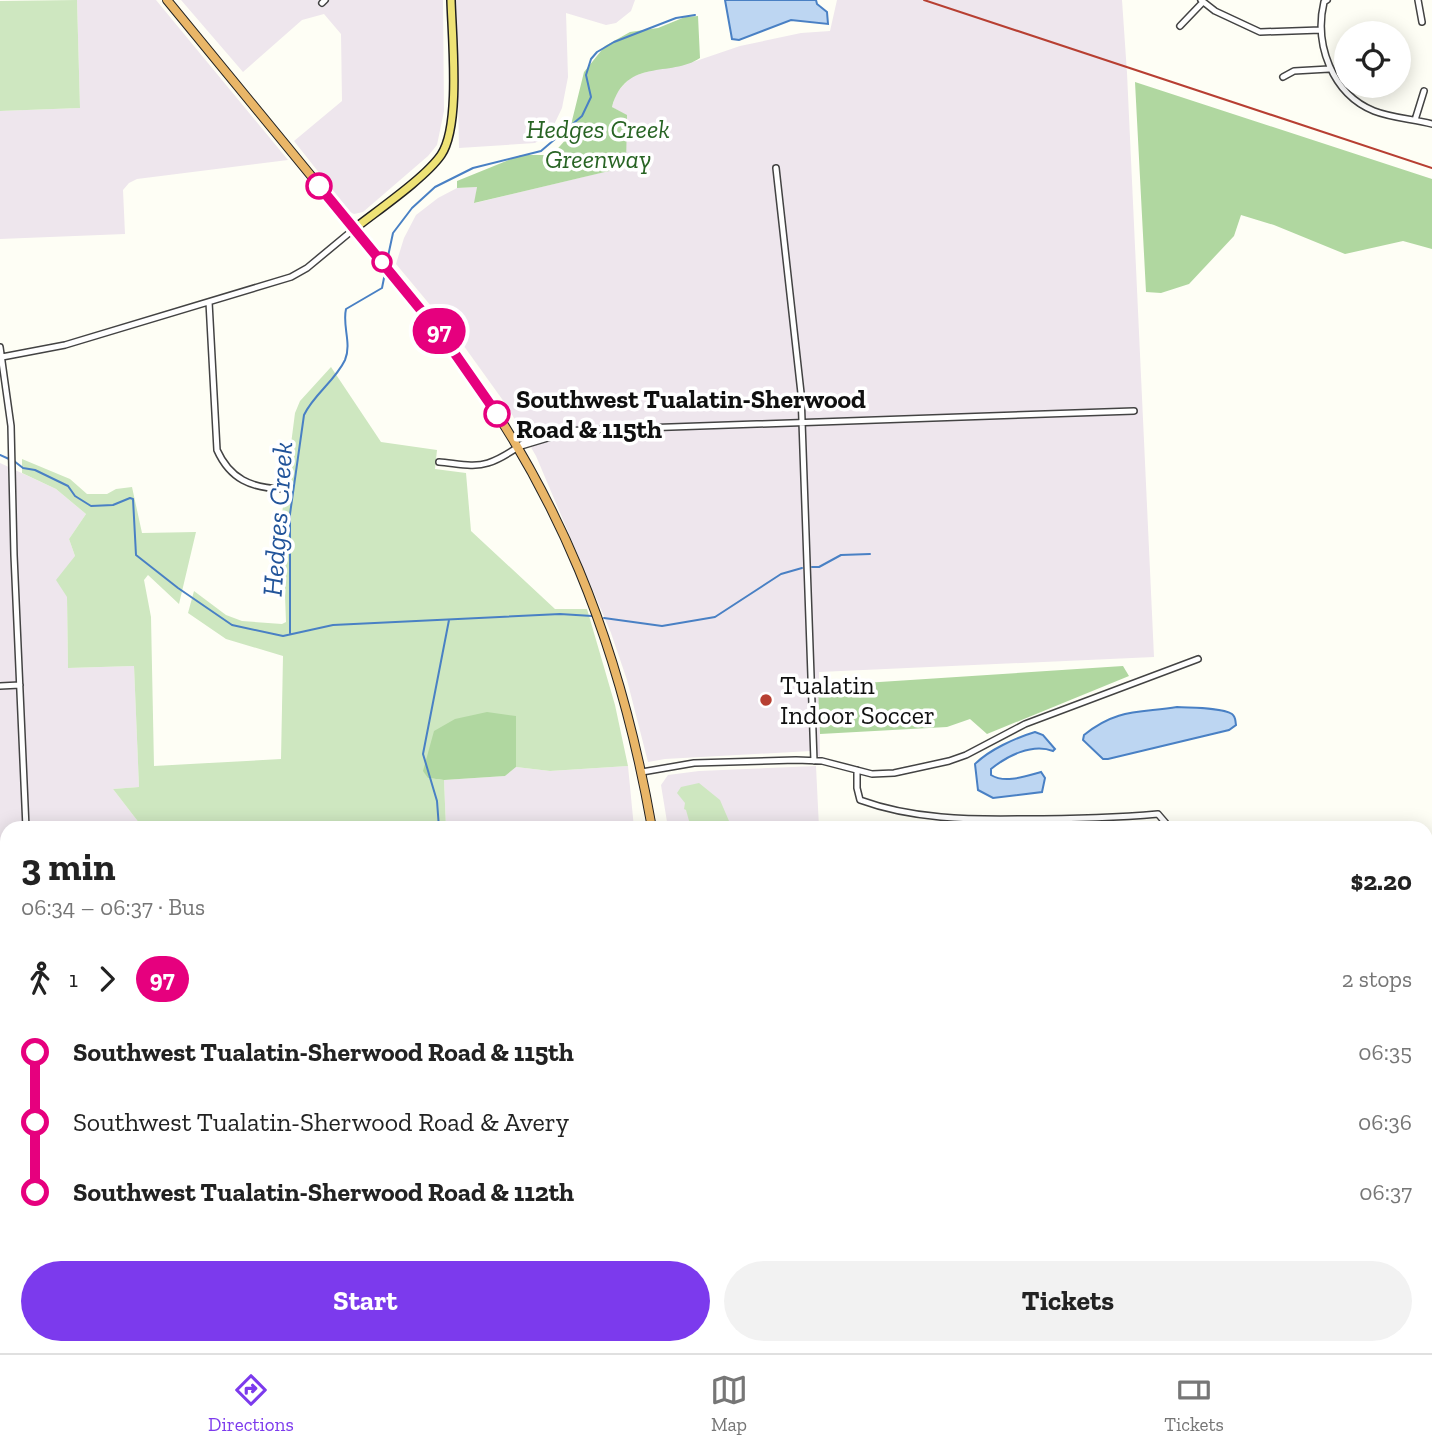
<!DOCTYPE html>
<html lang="en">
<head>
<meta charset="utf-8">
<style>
  body { margin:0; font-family:"Zilla Slab",serif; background:#f2f2f2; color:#222; height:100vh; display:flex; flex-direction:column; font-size:26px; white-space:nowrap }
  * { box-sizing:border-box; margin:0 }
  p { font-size:23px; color:#767676 }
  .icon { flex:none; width:38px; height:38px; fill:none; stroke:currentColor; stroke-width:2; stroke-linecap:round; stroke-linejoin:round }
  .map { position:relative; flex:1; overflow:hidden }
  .side { position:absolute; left:0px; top:821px; width:1433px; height:534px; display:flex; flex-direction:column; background:#fff; border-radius:21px 21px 0 0; box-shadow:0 4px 18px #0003 }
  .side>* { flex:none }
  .badge { padding:0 14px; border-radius:23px; font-size:24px; line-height:46px }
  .fabs { position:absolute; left:1334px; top:21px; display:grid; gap:14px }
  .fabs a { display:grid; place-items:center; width:77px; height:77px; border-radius:50%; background:#fff; box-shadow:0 4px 18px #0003; font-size:35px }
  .map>.badge { position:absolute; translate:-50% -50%; box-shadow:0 0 0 4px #fff }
  .legs { display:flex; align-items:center; gap:10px; height:77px; padding:0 21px; font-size:23px }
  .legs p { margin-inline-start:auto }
  .summary { display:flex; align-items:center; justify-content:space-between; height:119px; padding:0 21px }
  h1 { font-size:38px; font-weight:700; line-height:52px }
  .cta { display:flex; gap:14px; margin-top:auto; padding:14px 21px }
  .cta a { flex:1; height:80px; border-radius:42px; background:#7c3aed; color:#fff; font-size:28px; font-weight:700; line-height:80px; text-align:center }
  .cta a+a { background:#f2f2f2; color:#222 }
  ul { padding:0 21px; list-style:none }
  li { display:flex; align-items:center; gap:24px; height:70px; font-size:26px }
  li i { display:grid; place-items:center; width:10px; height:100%; margin:0 9px; background:currentColor }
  li i::after { content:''; width:18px; height:18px; margin:-9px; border:5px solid; border-radius:50%; background:#fff }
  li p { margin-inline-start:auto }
  li:first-child i { background:linear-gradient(#0000 50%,currentColor 0) }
  li:last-child i { background:linear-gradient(currentColor 50%,#0000 0) }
  .tab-bar { display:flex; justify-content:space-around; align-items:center; height:98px; border-top:2px solid #e0e0e0; background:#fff; font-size:19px; color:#767676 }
  .tab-bar a { display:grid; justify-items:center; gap:4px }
  .tab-bar .current { color:#7c3aed }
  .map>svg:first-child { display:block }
</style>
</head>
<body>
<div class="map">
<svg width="1432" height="1353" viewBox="0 0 1432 1353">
  <rect width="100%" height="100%" fill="#fefef5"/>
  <path fill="#eee6ed" d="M77,0H156L288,160L137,179L129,183L123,190L125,234L0,239V111L80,108Z
    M181,0H443L444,111L437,145L428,156L363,212L354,214L350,212L294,141L342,101L341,34L324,14L302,20L243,72Z
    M456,0H635L631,11L616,23L606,25L566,13L568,77L562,108L550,133L535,143L459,148Z
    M837,0H1122L1127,73L1154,657L819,672L820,757L811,751L665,759L648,762L627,680L611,633L536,456L507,406L461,342L396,264L404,238L416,215L438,198L457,188L477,187L475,203L625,167L627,116L612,107L616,93L631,77L659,68L696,61L740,46L801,33L830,31Z
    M0,463L56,489L86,514L69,539L75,556L67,597L68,668L134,666L139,787L113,789L143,828H7V1068H0Z
    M628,766L634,828H446L444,780L505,776L516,767L550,771Z
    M816,766L819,828H668L661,785L668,775L699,771Z
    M0,1094H7V1299L0,1291Z
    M55,1348H213L216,1353H60Z
    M669,1348H724L726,1353H641Z
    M792,1348H925L926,1353H791Z"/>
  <path fill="#cee7c0" d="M77,0L80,108L0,111V1Z
    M331,367L381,442L437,450L435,469L466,473L471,531L555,609H587L615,705L628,766L550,771L516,767V716L428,778L444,780L446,828H143L113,789L139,787L134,666L68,668L67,597L56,580L75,556L69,539L86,514L56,489L22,473V459L70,479L87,494H107L116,489L132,487L142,533L196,532L179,604L148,575L144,580L151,617L154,766L281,759L283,656L226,639L188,613L194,591L226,615L242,621L282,624L286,622L282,514L295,413L300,401Z
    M699,783L720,800L732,828H691L686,810L684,809L685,803L677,793L681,787Z"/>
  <path fill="#b0d7a0" d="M698,16L700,58C670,78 626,57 612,107L627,115L626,167L474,203L477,187L457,188V181L521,155H552L568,137L584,72L605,46L630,32L658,28L685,17Z
    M1135,82L1432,179V249L1403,241L1345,254L1274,225L1241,215L1234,236L1189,284L1161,293L1146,292Z
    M1123,666L1129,676L987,734L970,719L947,727L820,734L818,686Z
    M487,712L516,716V767L505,776L444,780L428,778L423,771L434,731L455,719Z
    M1426,1122L1431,1123L1432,1132V1311L1426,1313Z
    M966,1348H1028L1033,1353H926L925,1349Z"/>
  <path fill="#bdd6f2" stroke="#4980c4" stroke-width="2" d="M725,0H816L817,4L827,12L828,24L791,20L739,40L732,39Z
    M1177,707C1190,708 1221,707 1232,714C1236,717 1235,720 1236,725L1229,730L1108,759H1103L1083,740L1084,735C1117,708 1140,713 1177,707Z
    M1035,732L1043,735L1055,749L1053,751C1032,743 1007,756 991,769V775C1005,784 1026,776 1041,772L1045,778L1042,792L993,798L978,790L975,764C989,750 1015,738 1035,732Z"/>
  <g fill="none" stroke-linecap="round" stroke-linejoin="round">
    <path stroke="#4980c4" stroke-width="2" d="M387,261L393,233L412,208L435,187L473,168L541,151L582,116L591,97L586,75L591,59L597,52L614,42L676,18L695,15
      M0,455L9,459
      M14,461L23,468L35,470L68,486L75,496L91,506L113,505L130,498L133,499L136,555L178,588L232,625L283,636L333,625L560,614L592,616
      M812,567H819L841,555L870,554
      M604,618L662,626L715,617L781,574L802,568
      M290,633V514L304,415C314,394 335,381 345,360C352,343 342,326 346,309L382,288L385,273
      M439,828L437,801L423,754L449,620"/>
    <defs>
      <path id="minor" d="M1201,0L1215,11L1260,32L1321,30
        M1327,0L1324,2C1314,44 1332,94 1374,111C1392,118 1413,119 1432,124
        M1418,0L1422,22
        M322,3L325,0
        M1180,26L1203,2
        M1283,77L1294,71L1329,69
        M1415,120L1424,91
        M776,168L801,393L814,761
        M209,302L217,450C230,479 251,488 282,489
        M0,347L11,426L14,555L26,828
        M2,357L65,345L291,277L307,268L354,229
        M521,446L551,437L586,433
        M439,462C455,463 473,468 488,463C516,454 526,434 557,431L1134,411
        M0,686L20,685
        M857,770V788L860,800C912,819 969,820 1024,819C1069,819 1113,818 1158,814L1170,828
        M642,772L694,763L796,760L822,761L872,774L894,773L949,761L966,755L1025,724L1198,659
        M0,1319L7,1327
        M26,1348L31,1353
        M592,1353L619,1348"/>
      <path id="major" d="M354,229C378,210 425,178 441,155C461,126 452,37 451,0
        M1426,1053H1432
        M0,1081H7"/>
      <path id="highway" d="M167,0L444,338C559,489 619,641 652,828
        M743,1348L744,1353"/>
    </defs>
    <use href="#minor" stroke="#434343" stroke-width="8"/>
    <use href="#major" stroke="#212121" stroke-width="10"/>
    <use href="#highway" stroke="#212121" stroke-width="10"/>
    <use href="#minor" stroke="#fff" stroke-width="5"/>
    <use href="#major" stroke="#eee275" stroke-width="7"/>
    <use href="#highway" stroke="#e9b668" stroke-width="8"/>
    <path stroke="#b73f32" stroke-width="2" d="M924,0L1432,168
      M0,1302L7,1310
      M44,1348L50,1353"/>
  </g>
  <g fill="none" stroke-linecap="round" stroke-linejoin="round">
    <defs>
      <path id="line-1" d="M319,186L444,338L497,414"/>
    </defs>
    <use href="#line-1" stroke="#fff" stroke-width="16"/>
    <use href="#line-1" stroke="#e6007e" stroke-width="10"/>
  </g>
  <g fill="#fff" stroke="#e6007e" stroke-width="3.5">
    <circle cx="319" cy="186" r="12"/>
    <circle cx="382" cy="262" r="9"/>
    <circle cx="497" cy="414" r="12"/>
  </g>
  <circle fill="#b73f32" stroke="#fff" stroke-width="2.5" cx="766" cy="700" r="7"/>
  <g text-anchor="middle" stroke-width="7" stroke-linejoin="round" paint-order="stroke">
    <g font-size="26" font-style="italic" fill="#286424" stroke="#fff">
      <text x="598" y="138">Hedges Creek<tspan x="598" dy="30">Greenway</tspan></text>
    </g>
    <g font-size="26" font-weight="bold" fill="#101010" stroke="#fff" text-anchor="start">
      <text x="516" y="408">Southwest Tualatin-Sherwood<tspan x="516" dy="30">Road &amp; 115th</tspan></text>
    </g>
    <g font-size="26" fill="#101010" stroke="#fff" text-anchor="start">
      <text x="780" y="694">Tualatin<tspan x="780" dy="30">Indoor Soccer</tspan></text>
    </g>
    <g font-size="28" font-style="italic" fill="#22549a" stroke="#fff">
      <text transform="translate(277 519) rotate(-86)" y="10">Hedges Creek</text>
    </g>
  </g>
</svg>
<div class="fabs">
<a><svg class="icon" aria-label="locate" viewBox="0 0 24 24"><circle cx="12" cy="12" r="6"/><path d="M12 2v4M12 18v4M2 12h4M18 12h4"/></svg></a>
</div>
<b class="badge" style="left:439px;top:331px;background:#e6007e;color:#fff">97</b>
<section class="side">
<div class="summary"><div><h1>3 min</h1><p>06:34 – 06:37 · Bus</p></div><b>$2.20</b></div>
<div class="legs"><svg class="icon" aria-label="walk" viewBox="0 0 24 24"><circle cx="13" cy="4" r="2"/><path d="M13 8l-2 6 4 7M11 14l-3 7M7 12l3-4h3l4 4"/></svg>1<svg class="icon" aria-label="forward" viewBox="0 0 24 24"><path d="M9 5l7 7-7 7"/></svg><b class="badge" style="background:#e6007e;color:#fff">97</b><p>2 stops</p></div>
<ul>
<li><i style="color:#e6007e"></i><b>Southwest Tualatin-Sherwood Road &amp; 115th</b><p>06:35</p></li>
<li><i style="color:#e6007e"></i><span>Southwest Tualatin-Sherwood Road &amp; Avery</span><p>06:36</p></li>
<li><i style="color:#e6007e"></i><b>Southwest Tualatin-Sherwood Road &amp; 112th</b><p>06:37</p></li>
</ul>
<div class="cta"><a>Start</a><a>Tickets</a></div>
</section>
</div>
<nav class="tab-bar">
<a class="current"><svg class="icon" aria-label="directions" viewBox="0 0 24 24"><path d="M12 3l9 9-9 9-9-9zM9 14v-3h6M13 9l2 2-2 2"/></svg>Directions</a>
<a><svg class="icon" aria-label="map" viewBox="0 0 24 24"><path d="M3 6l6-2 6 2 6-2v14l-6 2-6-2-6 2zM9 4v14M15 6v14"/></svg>Map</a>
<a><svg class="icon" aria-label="tickets" viewBox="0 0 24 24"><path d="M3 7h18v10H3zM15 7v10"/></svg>Tickets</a>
</nav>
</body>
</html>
